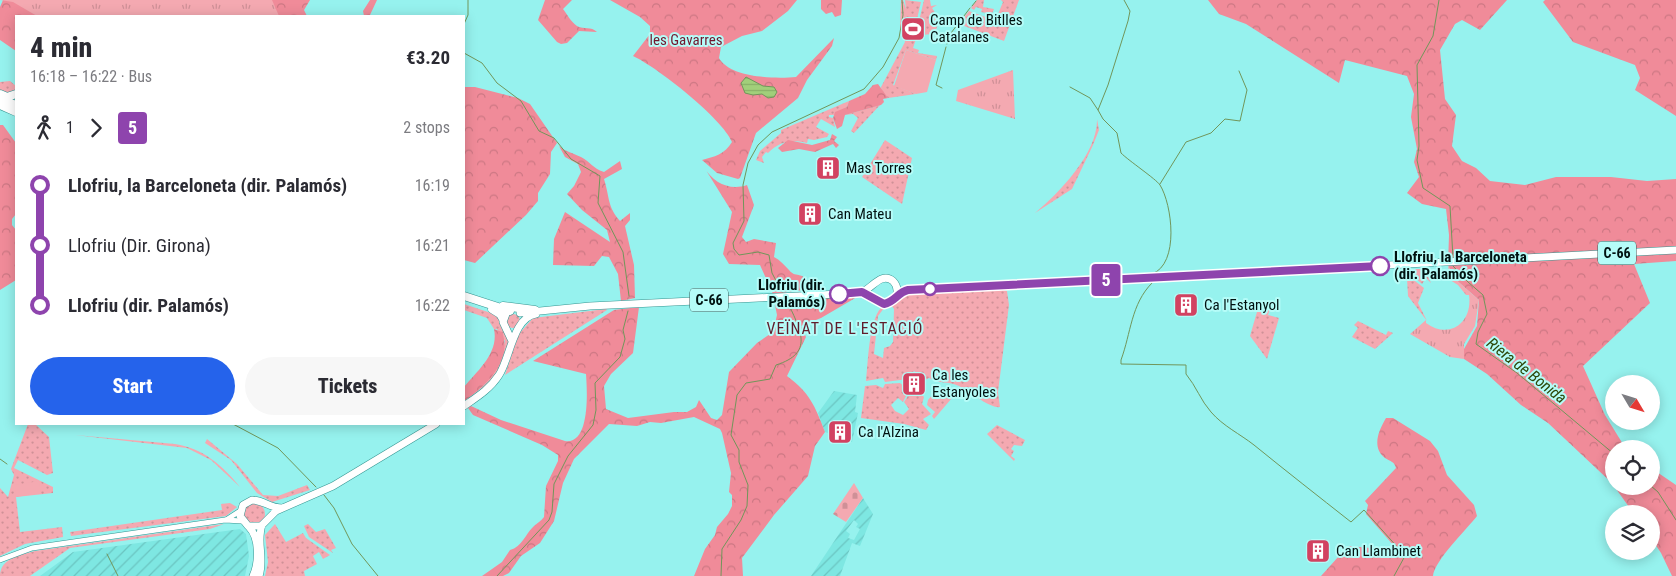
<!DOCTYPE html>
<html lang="en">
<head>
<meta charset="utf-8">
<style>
  body { margin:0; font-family:"Roboto Condensed",sans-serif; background:#f7f7f7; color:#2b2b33; height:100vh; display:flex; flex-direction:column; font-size:19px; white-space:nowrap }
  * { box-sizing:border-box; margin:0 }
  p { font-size:16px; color:#7c7c81 }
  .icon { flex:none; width:28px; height:28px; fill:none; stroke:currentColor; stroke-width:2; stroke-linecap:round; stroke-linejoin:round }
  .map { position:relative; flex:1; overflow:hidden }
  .side { position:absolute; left:15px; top:15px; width:450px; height:410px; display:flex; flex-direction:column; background:#fff; border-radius:0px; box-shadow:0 2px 12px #0003 }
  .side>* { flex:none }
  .badge { padding:0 10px; border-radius:4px; font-size:18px; line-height:32px }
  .needle { width:32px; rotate:128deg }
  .tools { position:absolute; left:1605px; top:375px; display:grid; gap:10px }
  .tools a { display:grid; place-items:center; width:55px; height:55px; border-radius:50%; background:#fff; box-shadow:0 2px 12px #0003; font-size:25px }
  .map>.badge { position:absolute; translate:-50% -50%; box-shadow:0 0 0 2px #fff }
  .legs { display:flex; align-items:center; gap:8px; height:55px; padding:0 15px; font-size:16px }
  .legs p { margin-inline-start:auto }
  .summary { display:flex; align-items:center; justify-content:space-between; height:85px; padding:0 15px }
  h1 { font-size:28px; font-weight:800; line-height:38px }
  .primary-button { display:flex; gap:10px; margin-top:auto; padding:10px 15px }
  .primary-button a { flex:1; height:58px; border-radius:30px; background:#2563eb; color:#fff; font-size:20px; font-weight:800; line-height:58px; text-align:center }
  .primary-button a+a { background:#f7f7f7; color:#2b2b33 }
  ul { padding:0 15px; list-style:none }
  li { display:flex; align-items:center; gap:18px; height:60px; font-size:19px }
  li i { display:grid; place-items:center; width:8px; height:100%; margin:0 6px; background:currentColor }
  li i::after { content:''; width:12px; height:12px; margin:-6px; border:4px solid; border-radius:50%; background:#fff }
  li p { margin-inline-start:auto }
  li:first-child i { background:linear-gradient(#0000 50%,currentColor 0) }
  li:last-child i { background:linear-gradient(currentColor 50%,#0000 0) }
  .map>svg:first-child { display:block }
</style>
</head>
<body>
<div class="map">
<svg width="1676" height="576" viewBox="0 0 1676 576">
  <defs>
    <pattern id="industrial-furrows" width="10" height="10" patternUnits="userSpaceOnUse" patternTransform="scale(1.25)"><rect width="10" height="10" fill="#7ee7e2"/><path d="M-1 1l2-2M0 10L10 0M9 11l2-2" fill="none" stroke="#6bc5c1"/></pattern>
    <pattern id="grass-dots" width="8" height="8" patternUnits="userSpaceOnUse" patternTransform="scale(1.25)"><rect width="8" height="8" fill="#f4a9b1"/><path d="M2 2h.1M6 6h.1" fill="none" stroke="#cf9097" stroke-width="1.8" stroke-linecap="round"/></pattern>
    <pattern id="forest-crowns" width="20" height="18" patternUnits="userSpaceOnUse" patternTransform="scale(1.25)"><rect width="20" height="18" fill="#f08b99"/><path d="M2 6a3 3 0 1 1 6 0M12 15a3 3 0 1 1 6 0" fill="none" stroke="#cc7783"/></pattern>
    <pattern id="cemetery-stones" width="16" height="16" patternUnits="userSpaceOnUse" patternTransform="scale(1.25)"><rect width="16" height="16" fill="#f4a9b1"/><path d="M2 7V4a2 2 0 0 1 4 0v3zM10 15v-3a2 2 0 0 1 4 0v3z" fill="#cf9097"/></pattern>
    <pattern id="park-tufts" width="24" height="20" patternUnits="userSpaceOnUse" patternTransform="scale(1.25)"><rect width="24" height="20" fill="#f4a9b1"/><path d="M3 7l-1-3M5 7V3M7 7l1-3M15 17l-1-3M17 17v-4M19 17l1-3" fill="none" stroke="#cf9097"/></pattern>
    <pattern id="water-rules" width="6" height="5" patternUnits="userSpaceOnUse" patternTransform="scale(1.25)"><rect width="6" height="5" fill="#a1cf7a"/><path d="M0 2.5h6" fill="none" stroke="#89b168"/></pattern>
  </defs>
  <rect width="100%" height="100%" fill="#96f2ee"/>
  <path fill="url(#industrial-furrows)" fill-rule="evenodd" d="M834,391L857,395L855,412L858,413L852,442L825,432L818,413Z
    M863,498L873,514L860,546L852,543L840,576H811ZM854,520L858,524L856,527L860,529L854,540L848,538L850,534L846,531Z
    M240,529L246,534L249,556L245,576H40L73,552Z"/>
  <path fill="url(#grass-dots)" d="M901,0H903L906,9L905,0L921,2L917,19L911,22L907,20L914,24L904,30L909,39L924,30L919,21L924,0H930L931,6L937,5L932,8L936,14L934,15L940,18L935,33L943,35L938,38C932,32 925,34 916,39L913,48L919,50L918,53L937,56L936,60L906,50L893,85L916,94L888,98L882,92L881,87L905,42L900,28Z
    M977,0H984L983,7L994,9L992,14L981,12L982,9L976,7L974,10L971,8Z
    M1001,0H1019L1004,41L959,24L969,11L996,21L999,19L1010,23L1011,21L998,14L1003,2Z
    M10,81L16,86L14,92L12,94L0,92V82Z
    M849,101L847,107L834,115H829V117L833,118L835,127L821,119L816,127L829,134L827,137L814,140L808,139L807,143C793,139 779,141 768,153L766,152L762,157L764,163L756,160L760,151L781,133V130Z
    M880,105L854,133L851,131L858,118L853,114L845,115Z
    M1097,119L1099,130L1093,145L1072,189L1035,213C1059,193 1098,153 1097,119Z
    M885,140L912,158L902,204L862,177Z
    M1427,268L1428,275L1434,268L1428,276L1431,283L1426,278L1422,284L1412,275V269H1422L1425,280Z
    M1407,278H1411L1424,288L1418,303L1427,321L1408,296Z
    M999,289L1007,291L1009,305L998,392L1000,407C991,409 968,391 959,386C949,381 938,384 929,378L925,380L914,371L908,379L885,382L883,378L866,381C868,363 869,320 881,308H884L878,316L874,354L883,358L884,348L890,346L893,342L894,309L891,305L903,294Z
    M464,304L497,315C498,318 508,338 508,340C509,363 490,385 472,396C492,381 500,364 505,341L497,329H494L487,318L464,310Z
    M1259,305L1270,309L1268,315L1279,318L1267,359L1250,336Z
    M606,309L607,310L505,375L518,335L533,318Z
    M506 321a7 7 0 1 1 14 0a7 7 0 1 1-14 0Z
    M1358,321L1386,335L1388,331L1393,333L1375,349L1352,337L1358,328L1354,325Z
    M921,382L924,385L921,394L924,397L922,404L931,414L923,419L929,425L926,430L904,424L861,418L865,386L876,385L883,388L885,384L900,383L909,390L903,402L898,398L891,405L895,411L903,415L909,409L904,402L911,391L916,396Z
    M939,387L958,391L934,419L932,416L935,412L927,405L928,400Z
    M28,424H35L49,437L53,473L47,475L18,460L14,468L53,487V493L16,497L20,532L62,527L63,537L25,544L0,556V488L8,497L14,475L11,469Z
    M997,425L1025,440L1022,446L1014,445L1011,449L1014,451L1011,456L1015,459L1014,461L987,434Z
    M75,435L175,444C203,448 223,466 240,487L211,460L187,448Z
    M207,439L237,464L263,495L278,496L307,485L310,490L272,502L257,493L231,460L205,443Z
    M243 514a11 11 0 1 1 22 0a11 11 0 1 1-22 0Z
    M230,503L237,507L226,516L71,536L70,532L222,510L221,504Z
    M224,524L210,529L70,548L30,576H0C0,558 21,555 35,551Z
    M275,524L286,542L303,533L306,538L330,555L323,559L319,552L313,556L317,564L304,571L305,576H265L268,562L265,535Z
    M308,524L316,532L325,529L336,548L331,550L333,553L309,537L304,526Z"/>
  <path fill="url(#forest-crowns)" d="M3,0H310L304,10L307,16H16V51L0,40V7Z
    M370,0H377L370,15L364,16L363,11Z
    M545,0H572L563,9C567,14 571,22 577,26C584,30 591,26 597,32L579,31L567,43L561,44L557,42L538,20Z
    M610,0H797L788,11L762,31L742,36L721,47L719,58C730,78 776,79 796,77L834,38L832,46L807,80L798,98L756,133L740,178L738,179L717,173L702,160C714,157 725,154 732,142C723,119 657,67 633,56L650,34V26L640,17Z
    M821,0H842L841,15L835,17L832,12L826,14L821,9Z
    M1208,0H1507L1480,30L1462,20L1455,24L1440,50L1445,99L1456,115L1452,146L1462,161L1476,168L1490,181L1525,185L1556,177H1611L1647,181L1676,179V261L1634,264L1650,303L1583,366L1605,415L1626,449H1614V485L1548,423L1521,405L1487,374L1464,359V349L1477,326L1479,300L1454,278L1448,265L1449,235L1446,209L1422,204L1407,193L1419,177L1414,162L1417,149L1411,117L1414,94L1407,76L1345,60L1339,83L1246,24L1219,14Z
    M1545,0H1676V116L1635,90L1640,78L1635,65L1573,42L1543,2Z
    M878,84L888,98L883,99L884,102L881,105L845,115L842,126L837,129L833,118L835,112L847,107L849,101L865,94L873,85Z
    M464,87H475L518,98L530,104L557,143L551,152L550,174L538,193V201L526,215L475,263L464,260Z
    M0,125H3L16,143V214L12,219V225L16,230V280L0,290Z
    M832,134L837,137L834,141L839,145L836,148L833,144L815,152L799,149L782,152L778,148L788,140L812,145L830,140Z
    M559,146C566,152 573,153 581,157C591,162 592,168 604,172L620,161L622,169L604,179C610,198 607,206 620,221L630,213V220L625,226L634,265L635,298L621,301L618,274L609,257L602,256L594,266L553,265L554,239L565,212L610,242L607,230L582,210L567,194L574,186L581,172L578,164L565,157Z
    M704,167C713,183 730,191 747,185L754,205L742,237L746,242L754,239L776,243L774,257C780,260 784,265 789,270C797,280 803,268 812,289L773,294L760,265L729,264L723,254L732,212Z
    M857,297L821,318L801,326L806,337L787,376C810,393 815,406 825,432L815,446L808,476L774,515L742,558L743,576H694L705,549L715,535L717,527L728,514L732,506V495L729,492L731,473L722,433L720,429L694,417L661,423L650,422L637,426L609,424L574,459L563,483L554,521L540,543L521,556L509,573L503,576H482L502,562L510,550C522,547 526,533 534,526C537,523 541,521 544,517L546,486L558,461V455L542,445L473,415L468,408L471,406L501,420L565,441C591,445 587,388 586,374L533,361L614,310L639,307L633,353L611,374L604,386L606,409L628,418L674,412H687L696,407L699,400L711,418L717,420L722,415L729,372L757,343L773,332L777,315L774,300Z
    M494,329L502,332C513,359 486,387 464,401V387C478,370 499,353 494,329Z
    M1386,418H1393L1430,441L1438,451L1447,475L1474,505L1477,516C1467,529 1434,561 1433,576H1321L1348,546L1394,550L1395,547L1366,514L1368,505L1365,501L1396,468C1394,461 1391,462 1385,458C1371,447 1379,430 1386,418Z
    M1651,468L1676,485V576H1672L1661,553L1651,538V514H1634L1614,486H1651Z"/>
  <path fill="url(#cemetery-stones)" d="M854,483L863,498L846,522L833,514Z"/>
  <path fill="url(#park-tufts)" d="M0,0H272L279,16H37L13,2Z
    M1013,70L1015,119L956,101L958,90Z
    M1448,265L1454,278L1479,300L1475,326L1464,344V359L1450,357L1410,334L1426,320V323C1449,340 1473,323 1469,295H1466L1458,285L1450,280Z"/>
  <path fill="#f4a9b1" d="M916,23L922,28L908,37L904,30Z
    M906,50L936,60L927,92L916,94L894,86Z
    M39,481L41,493L16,497L15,485Z"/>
  <path fill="url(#water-rules)" stroke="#71965a" d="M746,77L763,86L774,87L777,92L774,97L768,98L762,94L753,95L745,93L741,83Z"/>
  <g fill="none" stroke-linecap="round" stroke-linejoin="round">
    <path stroke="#71965a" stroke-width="1" d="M1124,0L1130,11L1128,21L1108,85L1098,110L1103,119L1117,133L1121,153C1129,161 1156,179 1160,185C1172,204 1180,264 1152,274
      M1439,0L1433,36L1417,65L1419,146L1417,160L1423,188L1450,206L1453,258
      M972,6L976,1
      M464,24L468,15V0
      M947,44L951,33L970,8
      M464,53L482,63L497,83L521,101L539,131L554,138L571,159L600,176L598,203L623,252L629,296
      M1070,87L1090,98L1098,110
      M942,88L936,85L946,47
      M1160,184L1186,142L1211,133L1225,119L1240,121L1247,90L1239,71
      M1453,266L1468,282L1483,295L1487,314L1478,332L1476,344L1517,373L1614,454
      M1152,283C1131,304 1131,333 1121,360V364L1186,365V374C1196,386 1201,401 1211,412C1223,426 1240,434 1254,445C1286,471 1318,496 1351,522L1364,510L1400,550
      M782,292L772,273L769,255L758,252L739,255L734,249L733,243L744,221L743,185L748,163L758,145L772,132L864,89L883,67L899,38L903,15L902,0
      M233,424L278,448L316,487
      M0,459L7,464
      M1651,486L1658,492L1676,520
      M324,495L334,508L352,544L378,576
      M107,554L118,576
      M497,576L549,520L552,512L554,484L568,456L593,425L596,410L595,383L620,357L625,339L623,330L628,311
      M721,576L722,549L741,520L747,506L748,485L739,462V450L731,435L737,395L746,383L770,379L776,365C814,353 801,331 788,303
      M1394,576L1405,556"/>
    <defs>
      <path id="minor" d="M226,520L240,511
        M0,560L32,548L225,520L242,521"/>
      <path id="major" d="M862,292L884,304C895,302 898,292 908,290L1676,250
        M520,313L590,306L860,293C871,290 881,271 893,281C898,286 898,291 896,297
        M506,314L503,322L512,341
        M464,406C477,397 490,389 499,375C510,359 513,317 536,314
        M282,508C270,508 263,500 252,500L243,505L240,516L248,526H261L276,511L333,486L436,424
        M249,527C260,538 259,563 253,576
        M259,576C265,559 256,542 262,525"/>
      <path id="highway" d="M0,94L7,97L16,94
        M0,99L16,105
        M0,105L16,112
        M464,296L510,311
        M503,306L535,310
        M492,309L500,314L503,319"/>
    </defs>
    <use href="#minor" stroke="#349591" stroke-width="6"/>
    <use href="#major" stroke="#349591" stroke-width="8"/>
    <use href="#highway" stroke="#349591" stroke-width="9"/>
    <use href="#minor" stroke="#fff" stroke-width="5"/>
    <use href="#major" stroke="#fff" stroke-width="7"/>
    <use href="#highway" stroke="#fff" stroke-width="8"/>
  </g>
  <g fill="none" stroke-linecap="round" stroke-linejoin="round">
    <defs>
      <path id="line-1" d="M839,294L862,292L884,304C895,302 898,292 908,290L1380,266"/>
    </defs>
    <use href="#line-1" stroke="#fff" stroke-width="11"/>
    <use href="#line-1" stroke="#8e44ad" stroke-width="8"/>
  </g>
  <defs>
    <symbol id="stadium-square" viewBox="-11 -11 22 22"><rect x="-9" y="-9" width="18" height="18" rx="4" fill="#d24261" stroke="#b5fcf8"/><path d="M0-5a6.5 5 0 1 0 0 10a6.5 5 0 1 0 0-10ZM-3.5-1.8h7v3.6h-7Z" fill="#fff"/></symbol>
    <symbol id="building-square" viewBox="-11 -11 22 22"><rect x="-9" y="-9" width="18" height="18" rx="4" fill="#d24261" stroke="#b5fcf8"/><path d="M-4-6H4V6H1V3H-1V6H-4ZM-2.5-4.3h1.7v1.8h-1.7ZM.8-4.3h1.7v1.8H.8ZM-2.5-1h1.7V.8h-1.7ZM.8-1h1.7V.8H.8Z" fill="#fff"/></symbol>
  </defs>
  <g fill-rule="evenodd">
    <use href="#stadium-square" x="899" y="15" width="28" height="28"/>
    <use href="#building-square" x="814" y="154" width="28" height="28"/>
    <use href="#building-square" x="796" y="200" width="28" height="28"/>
    <use href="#building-square" x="1172" y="291" width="28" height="28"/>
    <use href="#building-square" x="900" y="370" width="28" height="28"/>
    <use href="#building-square" x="826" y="418" width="28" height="28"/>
    <use href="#building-square" x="1304" y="537" width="28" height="28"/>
  </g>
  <g fill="#fff" stroke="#8e44ad" stroke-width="2.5">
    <circle cx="1380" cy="266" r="9"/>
    <circle cx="930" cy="289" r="6"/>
    <circle cx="839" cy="294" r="9"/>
  </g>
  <g text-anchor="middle" stroke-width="4" stroke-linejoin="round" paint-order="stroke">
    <g fill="#b5fcf8" stroke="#365856" stroke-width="1">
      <rect x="1598" y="241.5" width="38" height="23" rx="4"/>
      <rect x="690" y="288.5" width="38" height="23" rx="4"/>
    </g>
    <g font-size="14" font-weight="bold" fill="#001110">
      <text x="1617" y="258">C-66</text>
      <text x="709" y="305">C-66</text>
    </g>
    <g font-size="15" fill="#001110" stroke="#b5fcf8" text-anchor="start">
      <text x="930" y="25">Camp de Bitlles<tspan x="930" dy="17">Catalanes</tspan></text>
      <text x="846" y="173">Mas Torres</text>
      <text x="828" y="219">Can Mateu</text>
      <text x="1204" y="310">Ca l'Estanyol</text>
      <text x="932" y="380">Ca les<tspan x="932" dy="17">Estanyoles</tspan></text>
      <text x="858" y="437">Ca l'Alzina</text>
      <text x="1336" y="556">Can Llambinet</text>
    </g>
    <g font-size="15" fill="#71182e" stroke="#b5fcf8">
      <text x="686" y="45">les Gavarres</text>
    </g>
    <g font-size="15" font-weight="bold" fill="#001110" stroke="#b5fcf8" text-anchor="start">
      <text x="1394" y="262">Llofriu, la Barceloneta<tspan x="1394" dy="17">(dir. Palamós)</tspan></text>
      <text x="825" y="290" text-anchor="end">Llofriu (dir.<tspan x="825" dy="17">Palamós)</tspan></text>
    </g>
    <g font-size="16" letter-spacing="1" fill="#611c2b" stroke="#b5fcf8">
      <text x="845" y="334">VEÏNAT DE L'ESTACIÓ</text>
    </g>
    <g font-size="16" font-style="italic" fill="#2d490c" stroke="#b5fcf8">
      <text transform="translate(1527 370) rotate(38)" y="6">Riera de Bonida</text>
    </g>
  </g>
</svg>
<div class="tools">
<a><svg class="needle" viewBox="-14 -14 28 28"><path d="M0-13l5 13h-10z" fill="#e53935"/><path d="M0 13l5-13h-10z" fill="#7c7c81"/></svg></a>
<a><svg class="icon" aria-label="locate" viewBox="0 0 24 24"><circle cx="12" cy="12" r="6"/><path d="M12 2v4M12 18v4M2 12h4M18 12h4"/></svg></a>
<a><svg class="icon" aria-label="layers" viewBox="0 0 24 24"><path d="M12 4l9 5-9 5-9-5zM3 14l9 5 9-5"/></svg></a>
</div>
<b class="badge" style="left:1106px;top:280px;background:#8e44ad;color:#fff">5</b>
<section class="side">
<div class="summary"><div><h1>4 min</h1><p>16:18 – 16:22 · Bus</p></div><b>€3.20</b></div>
<div class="legs"><svg class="icon" aria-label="walk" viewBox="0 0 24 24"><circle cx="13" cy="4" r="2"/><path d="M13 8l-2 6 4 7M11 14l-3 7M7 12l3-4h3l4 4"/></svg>1<svg class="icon" aria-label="forward" viewBox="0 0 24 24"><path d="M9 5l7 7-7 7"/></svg><b class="badge" style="background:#8e44ad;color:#fff">5</b><p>2 stops</p></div>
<ul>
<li><i style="color:#8e44ad"></i><b>Llofriu, la Barceloneta (dir. Palamós)</b><p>16:19</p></li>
<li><i style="color:#8e44ad"></i><span>Llofriu (Dir. Girona)</span><p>16:21</p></li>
<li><i style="color:#8e44ad"></i><b>Llofriu (dir. Palamós)</b><p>16:22</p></li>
</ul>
<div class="primary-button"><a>Start</a><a>Tickets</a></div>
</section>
</div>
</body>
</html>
